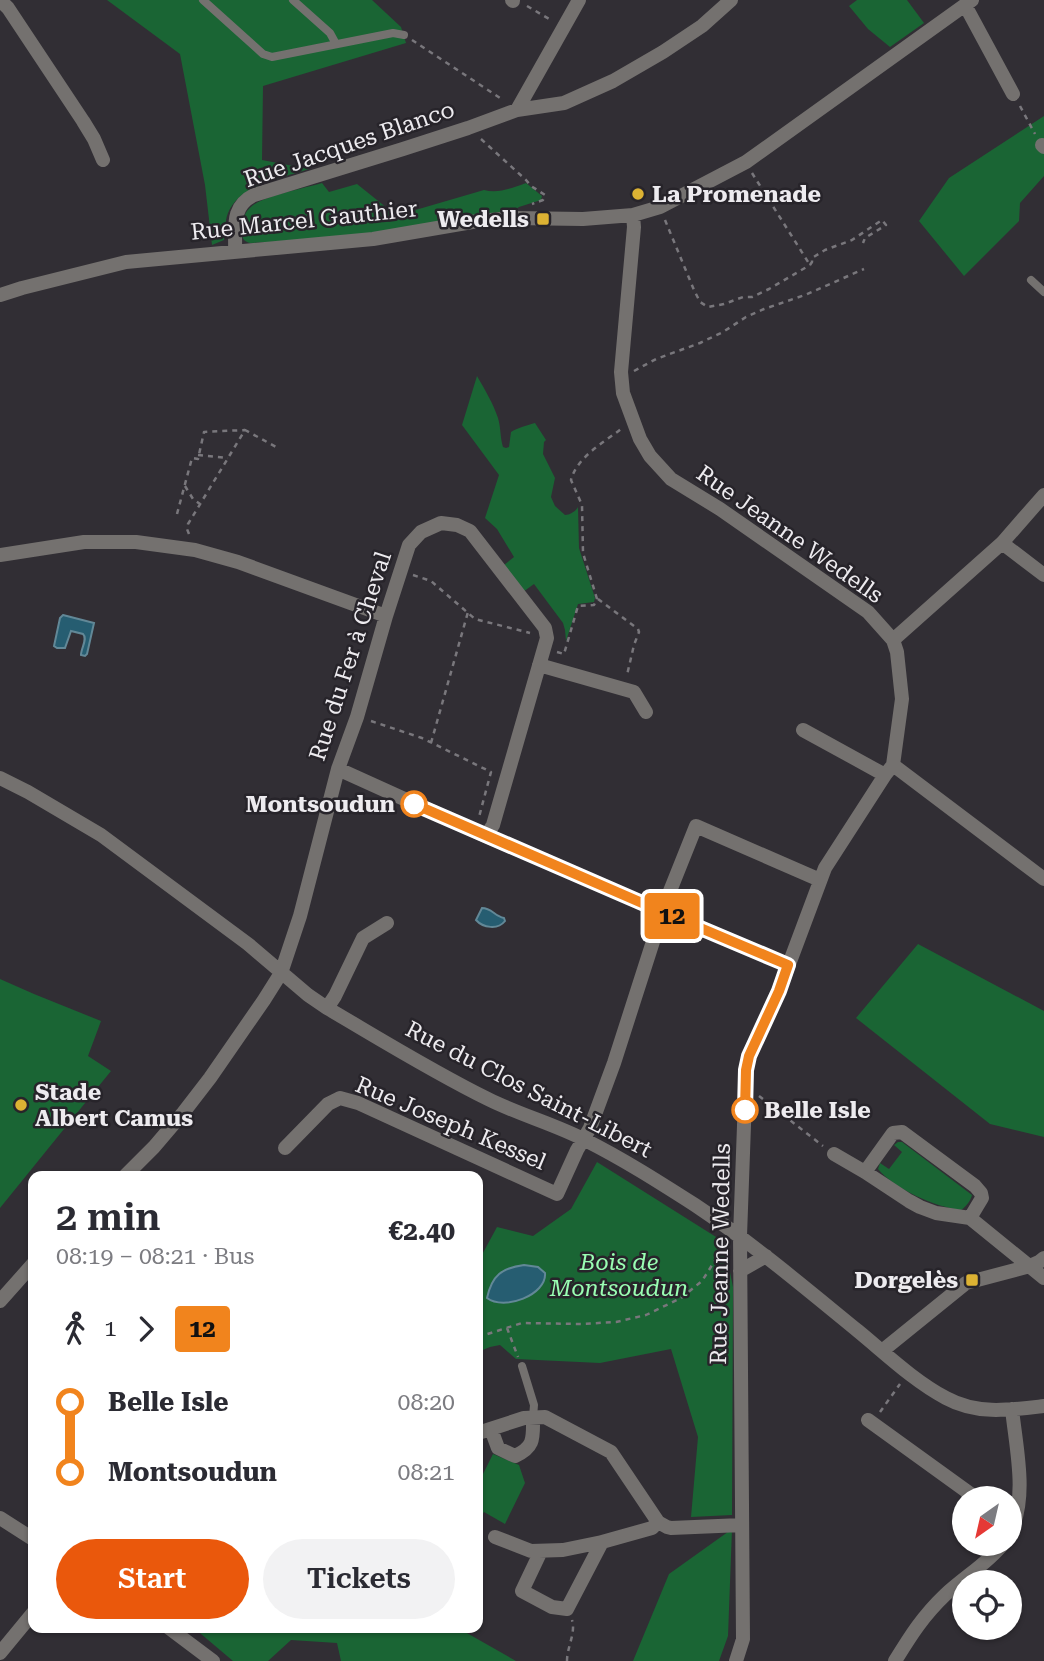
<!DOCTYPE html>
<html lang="en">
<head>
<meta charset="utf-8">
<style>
  body { margin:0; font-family:"Roboto Serif",serif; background:#f2f2f3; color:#2b2b33; height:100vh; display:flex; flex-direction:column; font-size:26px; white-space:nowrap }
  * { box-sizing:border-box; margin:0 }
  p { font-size:23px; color:#7c7c81 }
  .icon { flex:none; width:38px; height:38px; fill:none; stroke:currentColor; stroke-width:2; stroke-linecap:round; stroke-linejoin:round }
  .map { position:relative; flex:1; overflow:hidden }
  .side { position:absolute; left:28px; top:1171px; width:455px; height:462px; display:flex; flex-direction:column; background:#fff; border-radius:14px; box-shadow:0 2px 5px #0004 }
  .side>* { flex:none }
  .badge { padding:0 14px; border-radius:5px; font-size:24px; line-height:46px }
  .needle { width:46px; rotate:214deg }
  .buttons { position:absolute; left:952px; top:1486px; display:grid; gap:14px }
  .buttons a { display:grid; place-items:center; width:70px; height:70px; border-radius:50%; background:#fff; box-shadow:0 2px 5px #0004; font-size:35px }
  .map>.badge { position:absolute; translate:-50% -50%; box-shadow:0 0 0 4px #fff }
  .legs { display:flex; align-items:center; gap:10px; height:77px; padding:0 28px; font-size:23px }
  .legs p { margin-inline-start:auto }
  .summary { display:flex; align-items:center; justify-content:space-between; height:119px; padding:0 28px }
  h1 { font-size:38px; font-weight:600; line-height:52px }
  .cta { display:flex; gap:14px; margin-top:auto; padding:14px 28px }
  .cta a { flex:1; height:80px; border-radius:42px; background:#ea580c; color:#fff; font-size:28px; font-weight:600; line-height:80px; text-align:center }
  .cta a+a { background:#f2f2f3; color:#2b2b33 }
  ul { padding:0 28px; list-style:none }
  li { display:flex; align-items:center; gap:24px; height:70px; font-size:26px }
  li i { display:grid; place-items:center; width:10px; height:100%; margin:0 9px; background:currentColor }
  li i::after { content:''; width:18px; height:18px; margin:-9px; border:5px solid; border-radius:50%; background:#fff }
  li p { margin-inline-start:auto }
  li:first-child i { background:linear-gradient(#0000 50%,currentColor 0) }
  li:last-child i { background:linear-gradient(currentColor 50%,#0000 0) }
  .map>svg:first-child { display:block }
</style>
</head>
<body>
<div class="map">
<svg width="1044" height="1661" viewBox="0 0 1044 1661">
  <rect width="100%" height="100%" fill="#312e34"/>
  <path fill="#1a6534" d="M107,0H372L401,27L406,43L263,86L262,160L309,169C282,178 240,184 228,213C224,222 227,231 224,240L212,245L205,185L180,54Z
    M857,0H907L924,23L890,47L868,29L849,6Z
    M1044,116V176L1020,203L1019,221L964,276L919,221L949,178Z
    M322,183L329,192L357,184L392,212L412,211L484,190C498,194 512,188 526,183L542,196L541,200L519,207L513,211L483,214L369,234L310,240L250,243C243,241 242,238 242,231C242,221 244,212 252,206C264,196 305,188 322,183Z
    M477,376C485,390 493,403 498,418C501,428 500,438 503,447L506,448L509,447L511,432C517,428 528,425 535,423L546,440L544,442L543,454L555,478L551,497L555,506L565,515C570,515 576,511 578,507L579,548L595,598L594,602L578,604L566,641L565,630L563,623L534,584L523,592L504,565L514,557L497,529L485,518L499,475L462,425Z
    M918,944L1044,1011V1137L990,1124L856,1018Z
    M0,979L34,994L101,1021L88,1056L111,1071L0,1208Z
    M898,1142H902L972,1195C971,1200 966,1207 961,1210C935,1207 895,1189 878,1169L880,1163L889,1169L902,1152L894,1145Z
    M597,1162L724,1242L733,1287L732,1515L691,1517L698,1437L671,1349L600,1363L516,1359L500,1345L490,1347L478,1352V1262L497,1227L533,1236L571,1209Z
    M493,1454L519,1465L525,1483L505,1524L484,1512L480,1518L478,1516V1484Z
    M732,1529L728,1636L719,1661H633L669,1574Z
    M194,1628H458L516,1661H341L337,1643L291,1640L268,1661H233Z"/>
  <path fill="#265d71" stroke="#628897" stroke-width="2" d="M63,615L94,623L87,654L85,656L81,655C81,648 88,639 83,634L71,631L65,648H57L54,646L60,618Z
    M482,908C492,908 494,916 504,918L505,921C498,930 483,928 476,920Z
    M524,1265L538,1267L545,1273C547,1295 504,1311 487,1298C492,1275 502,1268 524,1265Z"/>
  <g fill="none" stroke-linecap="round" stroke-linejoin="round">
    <path stroke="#79777c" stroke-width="2.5" stroke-dasharray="5 5" stroke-linecap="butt" d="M527,6L551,20
      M412,40L503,100
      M1020,106L1035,134
      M481,139L526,180L531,186L545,195L543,200L532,204
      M752,173L810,265
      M665,220L694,290L700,302L708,307L724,304L743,297H752L769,289L810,265
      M810,265L812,262V258L825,250L852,240L882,220L886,225L865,238L863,243
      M634,371L656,359L700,343L723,332L746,317L764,309L805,295L864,269
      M198,455L228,458
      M185,486L193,499L200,504
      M177,514L192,458L198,459L204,432L245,430
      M189,534L187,529L188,524L245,430L278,448
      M413,575L431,581L475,619L530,633
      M598,599L638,629L639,632L634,645L627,675
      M557,652L564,654L578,606L594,605L597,599L583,553L582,505L571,480C577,457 603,443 621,429
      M371,721L422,738L491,772L479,817L481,818
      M431,743L468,612
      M759,1096L823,1146
      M507,1328L518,1357
      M478,1337L522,1323L581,1324L616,1322L646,1315L681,1298L702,1281L721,1251V1241
      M880,1412L900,1384
      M567,1661C567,1647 576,1633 572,1620"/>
    <path stroke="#74716f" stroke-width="8" d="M203,0L263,54L272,57L393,33L404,35
      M293,0L330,33L336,44
      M1031,280L1044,292
      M522,1366L534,1405L533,1417"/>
    <path stroke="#74716f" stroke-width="14" d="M0,0L8,8L83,121L94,139L103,160
      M512,0L513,1
      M965,5L1013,94
      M517,110L579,0
      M1042,145L1044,147
      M633,215L634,227L621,372L623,393L640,439L650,456L671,479L720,509L868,612L893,640L897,652L902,699L893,765L885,775L825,868L779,991L749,1057L746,1070L740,1236L743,1639L736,1661
      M235,251C236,228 230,207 254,195L403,149L468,128L517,110L564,103L613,81L663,52L702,26L731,0
      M0,295L22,288L126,262L373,239L478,221L513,218L583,219L633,215L660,207L746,162L972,0
      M1002,543L1044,575
      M0,555L84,542H136L195,550L238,562L386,616
      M893,640L1002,543L1044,495
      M539,665L634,692L646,712
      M803,730L885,775
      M893,765L1044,879
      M338,769L486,836L788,965
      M0,778L28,792L101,835L248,944L308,995L327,1008C380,1039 433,1072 488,1099C520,1115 554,1124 585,1140C623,1159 659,1182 695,1205C752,1243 804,1287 858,1331C886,1354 914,1381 946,1398C977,1415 1010,1410 1044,1406
      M327,1008L335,996L363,938L387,923
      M285,1148L328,1104L340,1098L358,1103L557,1194L577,1150L590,1128L614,1063L666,901L696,826L820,880
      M834,1154L865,1172L909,1201L920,1207L936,1213L970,1218L1044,1278
      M865,1172L893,1133L902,1132L975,1186L981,1193L982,1198L970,1218
      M125,1176L154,1147L183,1113L210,1078L264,1000L281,973L300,916L338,769L357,717L386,616L409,545L421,532L441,523L457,525L470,531L545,628L547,638L493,825L486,836
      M740,1271L766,1256
      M0,1301L33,1264
      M882,1351L966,1283L1030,1266L1039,1262L1044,1258
      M868,1420L976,1498
      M491,1429L498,1448L515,1456C535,1447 533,1438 533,1417
      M478,1433L524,1418L545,1417L611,1452L658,1522L667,1527L671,1528L742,1525
      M0,1518L33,1539
      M1010,1533C1028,1497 1016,1448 1012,1409
      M495,1537L531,1551L563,1550L602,1542L652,1528L658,1522
      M541,1551L522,1591L552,1607L567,1609L602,1542
      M169,1628L213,1661
      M0,1653L33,1613
      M895,1661C911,1635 923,1616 945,1595C964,1577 987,1564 1003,1544"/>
  </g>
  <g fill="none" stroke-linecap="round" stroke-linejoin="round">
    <defs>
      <path id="line-1" d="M414,804L672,916L788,965L779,991L749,1056L746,1070L745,1110"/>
    </defs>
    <use href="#line-1" stroke="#fff" stroke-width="16"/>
    <use href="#line-1" stroke="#f1841d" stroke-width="10"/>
  </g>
  <g fill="#dcb233" stroke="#27242a" stroke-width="2.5">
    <circle cx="638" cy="194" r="7"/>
    <rect x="536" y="212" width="14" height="14" rx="3.5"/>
    <circle cx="21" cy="1105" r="7"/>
    <rect x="965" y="1273" width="14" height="14" rx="3.5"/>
  </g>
  <g fill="#fff" stroke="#f1841d" stroke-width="3.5">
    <circle cx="414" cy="804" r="12"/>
    <circle cx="745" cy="1110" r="12"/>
  </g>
  <g text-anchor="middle" stroke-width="5" stroke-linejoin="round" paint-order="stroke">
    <g font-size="23" fill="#edebef" stroke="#27242a">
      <text transform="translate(349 144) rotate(-19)" y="8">Rue Jacques Blanco</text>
      <text transform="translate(304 220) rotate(-6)" y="8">Rue Marcel Gauthier</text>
      <text transform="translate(790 534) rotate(35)" y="8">Rue Jeanne Wedells</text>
      <text transform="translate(350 656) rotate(-72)" y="8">Rue du Fer à Cheval</text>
      <text transform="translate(529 1089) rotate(27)" y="8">Rue du Clos Saint-Libert</text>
      <text transform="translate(451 1123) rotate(23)" y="8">Rue Joseph Kessel</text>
      <text transform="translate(720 1254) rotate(-89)" y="8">Rue Jeanne Wedells</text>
    </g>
    <g font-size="23" font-weight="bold" fill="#edebef" stroke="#27242a" text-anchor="start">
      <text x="652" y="202">La Promenade</text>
      <text x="529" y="227" text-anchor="end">Wedells</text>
      <text x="35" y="1100">Stade<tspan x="35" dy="26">Albert Camus</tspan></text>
      <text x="958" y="1288" text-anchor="end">Dorgelès</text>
    </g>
    <g font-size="23" font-weight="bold" fill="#edebef" stroke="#27242a" text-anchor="end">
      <text x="395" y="812">Montsoudun</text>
      <text x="764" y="1118" text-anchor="start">Belle Isle</text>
    </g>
    <g font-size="23" font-style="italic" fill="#9afeb3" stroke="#27242a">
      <text x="619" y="1270">Bois de<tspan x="619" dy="26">Montsoudun</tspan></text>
    </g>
  </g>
</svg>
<div class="buttons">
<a><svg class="needle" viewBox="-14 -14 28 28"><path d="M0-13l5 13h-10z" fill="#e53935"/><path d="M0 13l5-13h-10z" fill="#7c7c81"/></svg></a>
<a><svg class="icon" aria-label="locate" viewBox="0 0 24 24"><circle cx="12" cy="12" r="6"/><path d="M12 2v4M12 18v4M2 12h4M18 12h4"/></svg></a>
</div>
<b class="badge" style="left:672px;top:916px;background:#f1841d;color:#111">12</b>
<section class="side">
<div class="summary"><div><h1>2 min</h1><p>08:19 – 08:21 · Bus</p></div><b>€2.40</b></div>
<div class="legs"><svg class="icon" aria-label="walk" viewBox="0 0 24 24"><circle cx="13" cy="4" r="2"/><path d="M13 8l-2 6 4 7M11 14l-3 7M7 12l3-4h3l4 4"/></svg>1<svg class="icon" aria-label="forward" viewBox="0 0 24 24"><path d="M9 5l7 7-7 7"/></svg><b class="badge" style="background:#f1841d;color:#111">12</b></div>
<ul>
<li><i style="color:#f1841d"></i><b>Belle Isle</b><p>08:20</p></li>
<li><i style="color:#f1841d"></i><b>Montsoudun</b><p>08:21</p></li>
</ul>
<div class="cta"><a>Start</a><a>Tickets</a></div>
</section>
</div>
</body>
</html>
